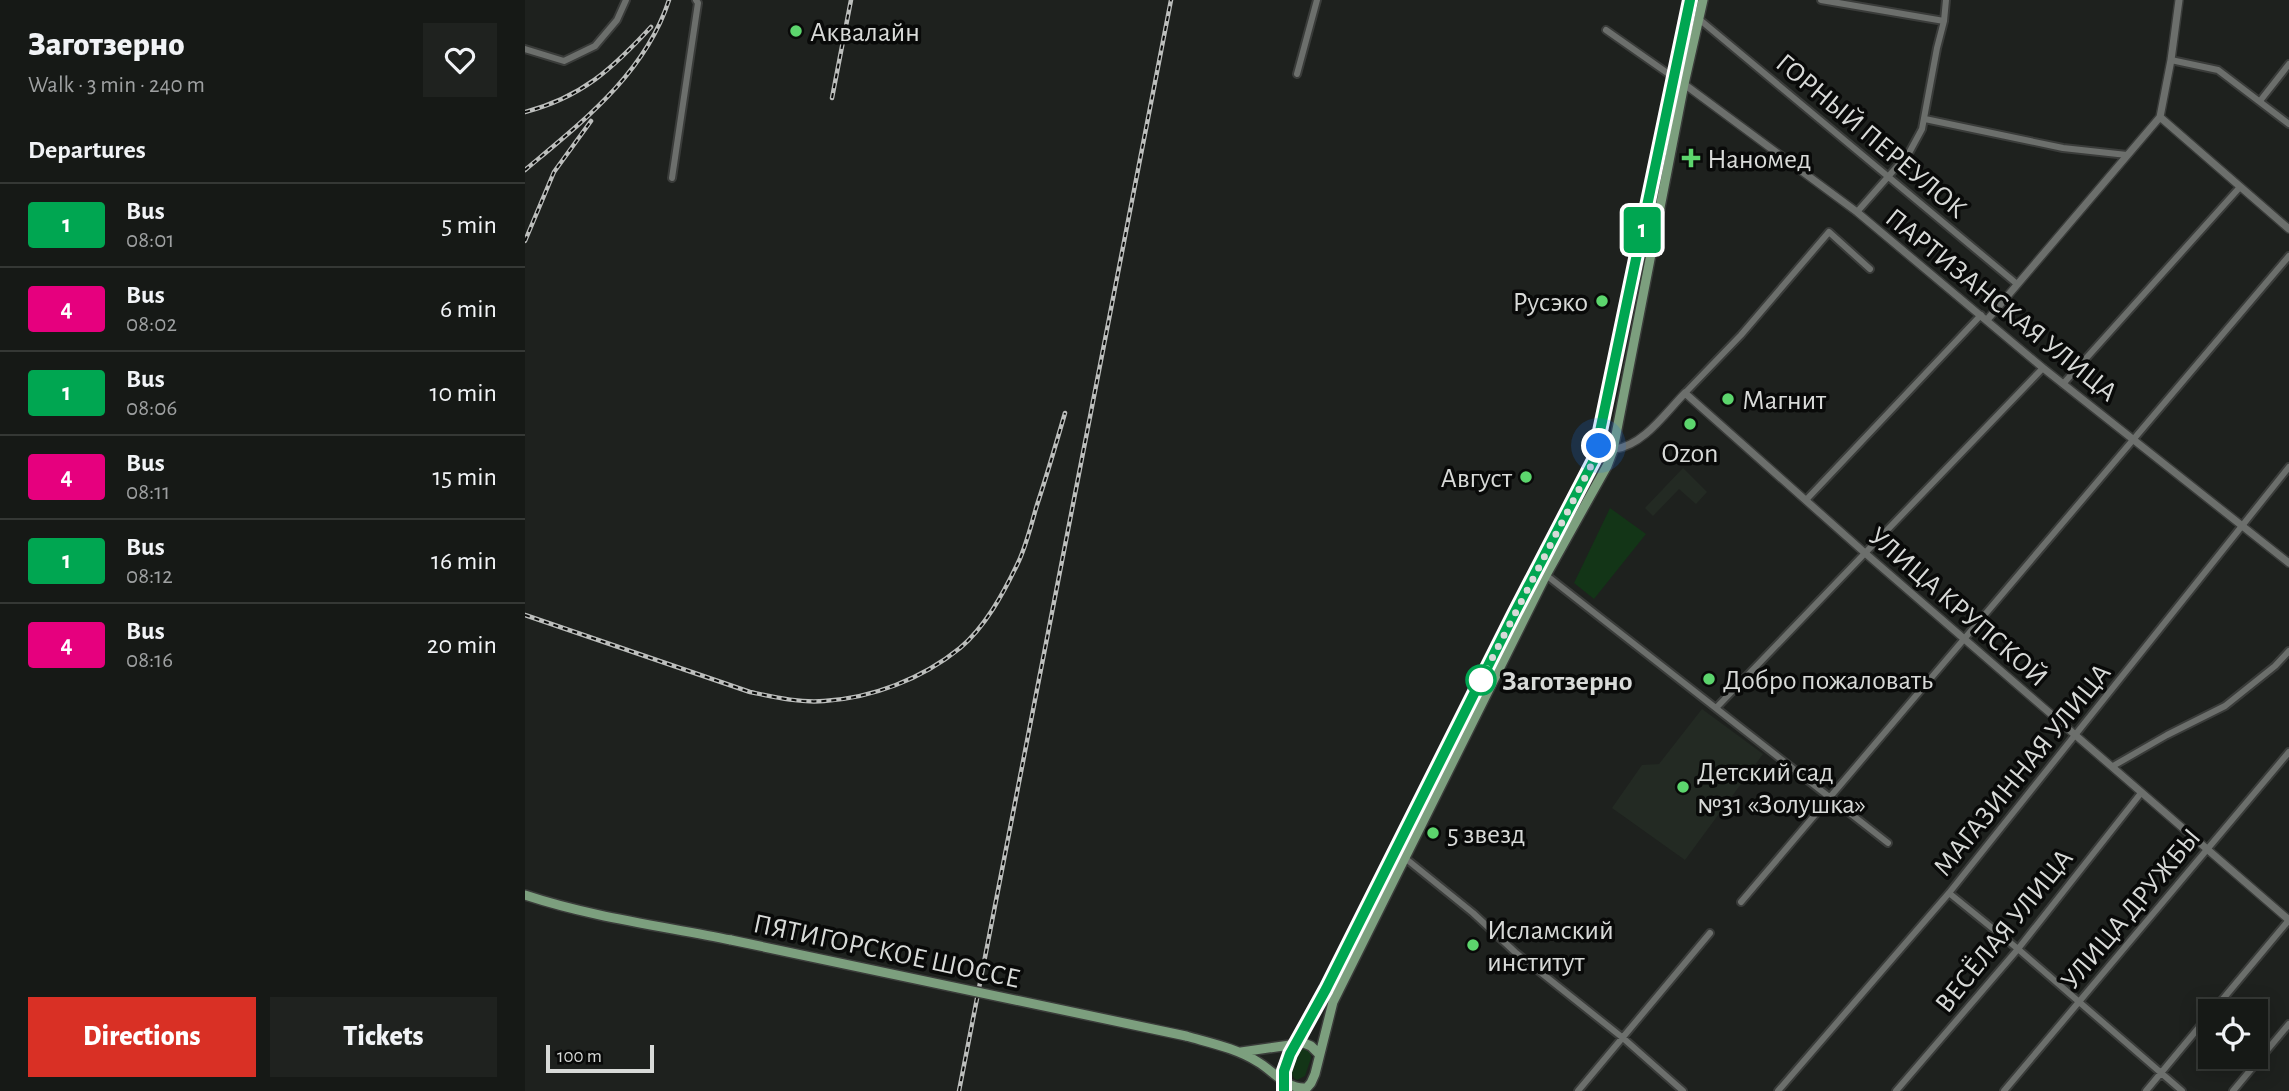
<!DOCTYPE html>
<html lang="en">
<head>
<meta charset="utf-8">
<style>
  body { margin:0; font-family:"Alegreya Sans",sans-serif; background:#1f221f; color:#f1f3f6; height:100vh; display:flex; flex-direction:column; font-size:26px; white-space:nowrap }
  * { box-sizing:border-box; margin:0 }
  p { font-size:23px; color:#9ea0a1 }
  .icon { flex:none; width:38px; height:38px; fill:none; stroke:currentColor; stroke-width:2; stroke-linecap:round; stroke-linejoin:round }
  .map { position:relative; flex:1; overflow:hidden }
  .details { display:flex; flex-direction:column; background:#161916; width:525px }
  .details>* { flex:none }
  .badge { padding:0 14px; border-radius:5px; font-size:24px; line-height:46px }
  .buttons { position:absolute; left:1673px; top:999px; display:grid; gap:14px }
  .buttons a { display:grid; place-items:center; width:70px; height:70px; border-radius:0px; background:#161916; box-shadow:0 4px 18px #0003,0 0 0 2px #353835; font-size:35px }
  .scale { position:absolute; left:21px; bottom:18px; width:108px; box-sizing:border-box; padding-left:7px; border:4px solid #d8dad8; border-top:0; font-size:19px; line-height:24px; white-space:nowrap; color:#d8dad8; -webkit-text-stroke:5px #090a09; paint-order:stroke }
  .you { position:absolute; width:35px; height:35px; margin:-18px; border:5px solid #fff; border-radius:50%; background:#1a73e8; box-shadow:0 0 0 10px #1a73e833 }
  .map>.badge { position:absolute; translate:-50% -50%; box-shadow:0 0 0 4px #fff }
  h2 { padding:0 28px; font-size:26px; line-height:63px }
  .round { display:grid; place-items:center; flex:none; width:74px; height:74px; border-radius:0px; background:#1f221f }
  .headline { display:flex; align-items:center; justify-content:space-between; height:119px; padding:0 28px }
  h1 { font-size:33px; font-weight:800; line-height:52px }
  .button { display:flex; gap:14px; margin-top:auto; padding:14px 28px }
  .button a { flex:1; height:80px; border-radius:0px; background:#d93025; color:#fff; font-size:28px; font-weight:800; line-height:80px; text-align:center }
  .button a+a { background:#1f221f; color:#f1f3f6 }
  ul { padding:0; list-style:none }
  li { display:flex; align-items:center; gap:21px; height:84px; padding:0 28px; border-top:2px solid #353835 }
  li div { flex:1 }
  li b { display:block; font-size:26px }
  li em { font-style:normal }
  li .badge { min-width:77px; font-weight:700; text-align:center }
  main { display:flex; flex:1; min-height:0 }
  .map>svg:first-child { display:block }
</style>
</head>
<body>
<main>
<section class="details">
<div class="headline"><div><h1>Заготзерно</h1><p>Walk · 3 min · 240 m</p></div><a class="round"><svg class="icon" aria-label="heart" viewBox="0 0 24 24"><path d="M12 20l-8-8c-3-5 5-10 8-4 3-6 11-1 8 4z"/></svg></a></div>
<h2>Departures</h2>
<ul>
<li><span class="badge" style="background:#00a651;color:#fff">1</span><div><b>Bus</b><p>08:01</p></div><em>5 min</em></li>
<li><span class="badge" style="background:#e6007e;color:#fff">4</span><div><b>Bus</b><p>08:02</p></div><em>6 min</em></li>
<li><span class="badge" style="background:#00a651;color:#fff">1</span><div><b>Bus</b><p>08:06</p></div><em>10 min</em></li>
<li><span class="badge" style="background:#e6007e;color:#fff">4</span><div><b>Bus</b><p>08:11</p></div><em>15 min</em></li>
<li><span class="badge" style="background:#00a651;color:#fff">1</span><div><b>Bus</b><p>08:12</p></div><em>16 min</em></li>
<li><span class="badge" style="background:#e6007e;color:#fff">4</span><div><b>Bus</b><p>08:16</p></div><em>20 min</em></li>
</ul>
<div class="button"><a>Directions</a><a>Tickets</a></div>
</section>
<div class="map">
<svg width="1764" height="1091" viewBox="0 0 1764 1091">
  <rect width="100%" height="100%" fill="#1e211e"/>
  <path fill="#232a23" d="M1158,468L1182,492L1171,504L1154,489L1128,516L1120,508Z
    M1177,709L1238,754L1160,860L1087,808L1117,765L1134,764Z"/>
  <path fill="#133517" d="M1085,508L1121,534L1069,599L1049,583Z
    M779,1048L785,1051L786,1058L780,1076L772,1080L769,1078L766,1072L772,1052Z"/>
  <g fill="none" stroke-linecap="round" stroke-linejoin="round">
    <defs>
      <path id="minor" d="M1296,0L1419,21
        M1174,19L1492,284
        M1081,30L1148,77
        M0,49L39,61L70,46L92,20L101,0
        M1646,60L1693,70L1764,124
        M772,74L792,0
        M1735,101L1764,64
        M1400,119L1538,148L1602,155
        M147,178L173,3L171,0
        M1332,212L1384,153L1397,129L1412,48L1419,21L1421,0
        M1538,384L1715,187
        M1160,393L1216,335L1304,232L1345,269
        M1281,500L1456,315
        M1021,575L1363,843
        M1192,707L1518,368
        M1588,766L1642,735L1700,706L1750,666L1764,651
        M880,858L948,913L990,952L1098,1038L1158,1091
        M1424,893L1493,949L1657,1091
        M1216,902L1764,256
        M1687,1012L1764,920
        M1053,1091L1185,933
        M1253,1091L1424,893L1764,467
        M1371,1091L1493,949L1616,793
        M1479,1091L1764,752
        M1621,1091L1685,1014
        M1708,1091L1764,1024"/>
      <path id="tertiary" d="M1159,84L1332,212L1518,368L1764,563
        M1635,117L1764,229
        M1462,320L1635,117L1646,60L1654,0
        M1074,446C1079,448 1085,450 1090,449C1119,445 1141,412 1160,393L1340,553L1764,920"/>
      <path id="primary" d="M0,895C66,917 137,926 206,940
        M661,1036C685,1043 711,1048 733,1062C748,1071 762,1089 780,1088
        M716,1052L779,1043L786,1046L793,1053
        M759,1091V1071L763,1060L801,989L1010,572L1069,460L1165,0
        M779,1091L786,1083L790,1074L808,1002L1021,575L1082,466L1088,450L1159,84L1178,0"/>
    </defs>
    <use href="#minor" stroke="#3a3c3a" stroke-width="10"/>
    <use href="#tertiary" stroke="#3a3c3a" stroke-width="10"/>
    <use href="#primary" stroke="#3a3c3a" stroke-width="12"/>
    <use href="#minor" stroke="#6c6f6c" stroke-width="6"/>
    <use href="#tertiary" stroke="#6c6f6c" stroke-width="7"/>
    <use href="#primary" stroke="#7c9f7e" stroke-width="9"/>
    <defs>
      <path id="rail" d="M307,98L326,0
        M0,112C57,97 87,69 126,27
        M0,170C57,122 120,74 144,0
        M0,241L29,172L66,121
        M0,615L225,692C249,697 274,703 299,701C347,698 397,679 435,648C460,627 478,594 492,565C501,547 506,525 512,505C522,475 531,444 540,413
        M434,1091L646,0"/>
    </defs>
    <use href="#rail" stroke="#bcbebc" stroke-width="4.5"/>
    <use href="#rail" stroke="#090a09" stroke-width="2" stroke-dasharray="5" stroke-linecap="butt"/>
    <defs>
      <path id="primary-bridge" d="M206,940L661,1036"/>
    </defs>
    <use href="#primary-bridge" stroke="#3a3c3a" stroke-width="12" stroke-linecap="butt"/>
    <use href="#primary-bridge" stroke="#7c9f7e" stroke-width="9"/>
  </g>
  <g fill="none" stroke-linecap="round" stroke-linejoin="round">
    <defs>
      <path id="line" d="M759,1091V1071L765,1054L801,989L989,614L1069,460L1165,0"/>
    </defs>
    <use href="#line" stroke="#fff" stroke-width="16"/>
    <use href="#line" stroke="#00a651" stroke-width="10"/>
    <path stroke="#d8dad8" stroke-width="7" stroke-dasharray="0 12.6" d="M956,680L1065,468L1074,446"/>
  </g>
  <g fill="#5cd56d" stroke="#090a09" stroke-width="2.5">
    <circle cx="271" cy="31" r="7"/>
    <path d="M1162.5 147.5h7v7h7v7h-7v7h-7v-7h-7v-7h7z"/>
    <circle cx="1077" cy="301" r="7"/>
    <circle cx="1203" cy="399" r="7"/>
    <circle cx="1165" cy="424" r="7"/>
    <circle cx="1001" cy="477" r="7"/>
    <circle cx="1184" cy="679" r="7"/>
    <circle cx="1158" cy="787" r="7"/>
    <circle cx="908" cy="833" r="7"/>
    <circle cx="948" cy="945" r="7"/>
  </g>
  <circle fill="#fff" stroke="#00a651" stroke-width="3.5" cx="956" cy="680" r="14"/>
  <g text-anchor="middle" stroke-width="7" stroke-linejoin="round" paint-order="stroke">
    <g font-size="28" fill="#d8dad8" stroke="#090a09" text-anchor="start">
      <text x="285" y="41">Аквалайн</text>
      <text x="1182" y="168">Наномед</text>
      <text x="1063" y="311" text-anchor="end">Русэко</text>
      <text x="1217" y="409">Магнит</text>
      <text x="1165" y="462" text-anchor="middle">Ozon</text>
      <text x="987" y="487" text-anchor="end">Август</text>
      <text x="1198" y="689">Добро пожаловать</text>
      <text x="1172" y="781">Детский сад<tspan x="1172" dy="32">№31 «Золушка»</tspan></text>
      <text x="922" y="843">5 звезд</text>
      <text x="962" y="939">Исламский<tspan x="962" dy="32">институт</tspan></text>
    </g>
    <g font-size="28" fill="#d8dad8" stroke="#090a09">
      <text transform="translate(1347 135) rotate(40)" y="10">ГОРНЫЙ ПЕРЕУЛОК</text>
      <text transform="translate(1477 304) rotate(39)" y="10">ПАРТИЗАНСКАЯ УЛИЦА</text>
      <text transform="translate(1434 606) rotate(41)" y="10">УЛИЦА КРУПСКОЙ</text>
      <text transform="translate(1496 769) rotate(-51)" y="10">МАГАЗИННАЯ УЛИЦА</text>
      <text transform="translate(1605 908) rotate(-50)" y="10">УЛИЦА ДРУЖБЫ</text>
      <text transform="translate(1478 930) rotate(-51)" y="10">ВЕСЁЛАЯ УЛИЦА</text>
      <text transform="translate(362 950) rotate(12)" y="10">ПЯТИГОРСКОЕ ШОССЕ</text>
    </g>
    <g font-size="28" font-weight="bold" fill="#d8dad8" stroke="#090a09" text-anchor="start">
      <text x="977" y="690">Заготзерно</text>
    </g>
  </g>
</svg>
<div class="buttons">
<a><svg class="icon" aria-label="locate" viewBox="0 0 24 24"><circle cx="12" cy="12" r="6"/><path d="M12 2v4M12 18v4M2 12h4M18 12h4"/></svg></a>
</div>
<div class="scale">100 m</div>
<div class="you" style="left:1074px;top:446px"></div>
<b class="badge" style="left:1117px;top:230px;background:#00a651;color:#fff">1</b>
</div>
</main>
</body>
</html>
